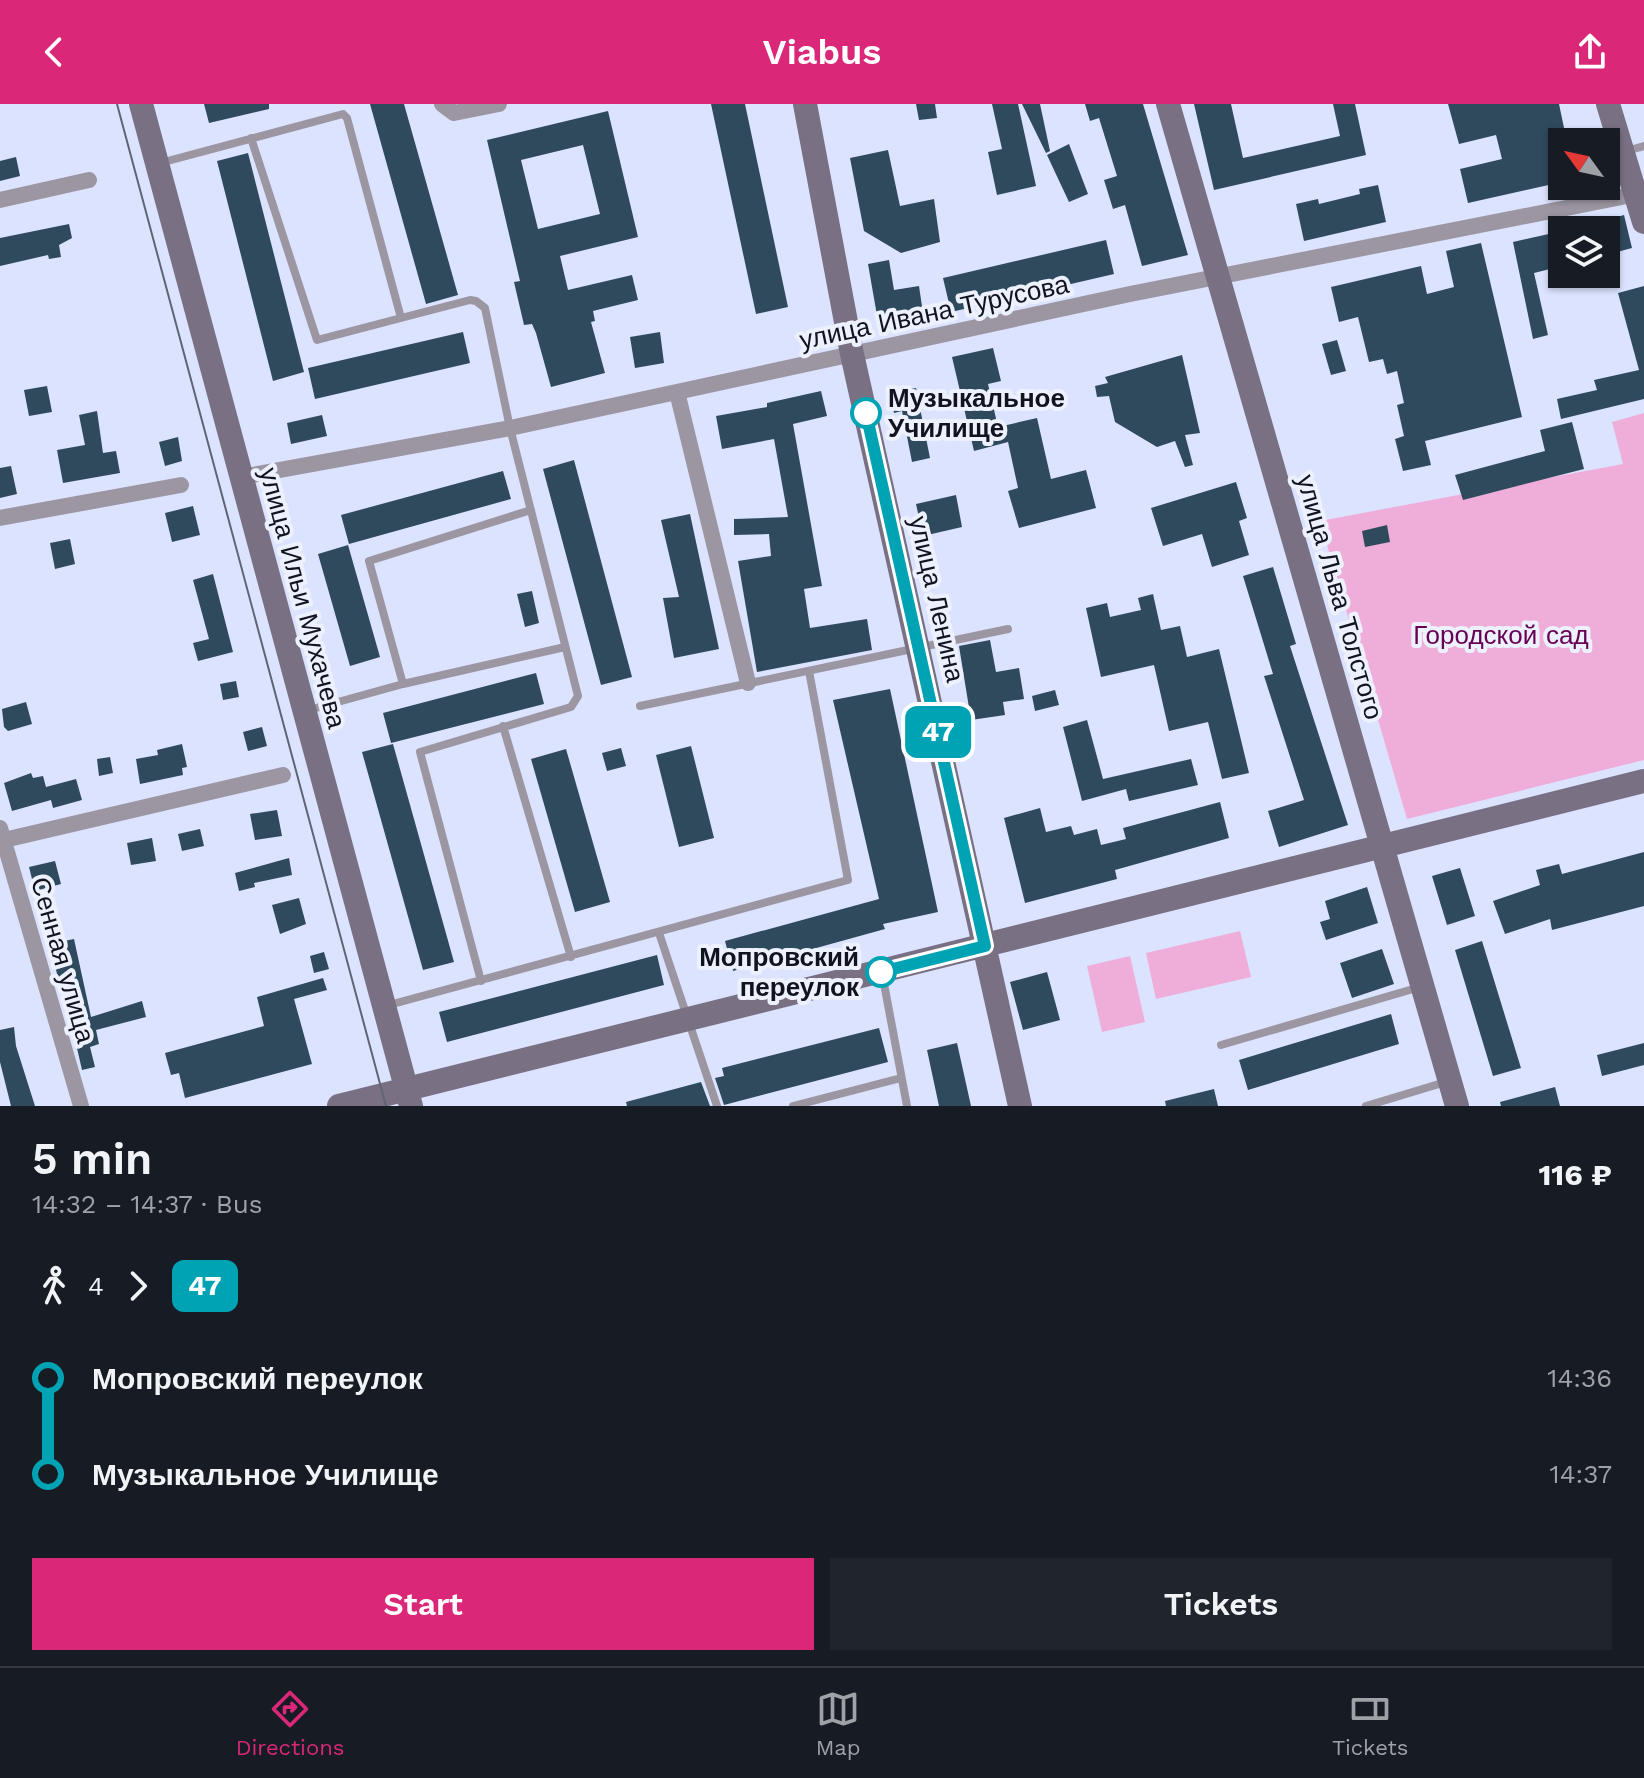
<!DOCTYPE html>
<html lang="en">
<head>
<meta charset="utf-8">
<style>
  body { margin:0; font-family:"Work Sans",sans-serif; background:#20242c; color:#f1f3f6; height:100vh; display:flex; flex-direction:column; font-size:30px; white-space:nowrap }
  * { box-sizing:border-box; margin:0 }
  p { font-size:26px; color:#9ea1a6 }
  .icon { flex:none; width:44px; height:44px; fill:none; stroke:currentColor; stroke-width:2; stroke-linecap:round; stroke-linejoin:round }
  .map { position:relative; height:1002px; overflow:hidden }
  .side { display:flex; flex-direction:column; background:#171b24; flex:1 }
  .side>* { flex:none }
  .badge { padding:0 16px; border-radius:12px; font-size:28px; line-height:52px }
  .needle { width:52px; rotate:303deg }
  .controls { position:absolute; left:1548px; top:24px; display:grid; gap:16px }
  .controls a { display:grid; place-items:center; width:72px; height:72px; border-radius:0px; background:#171b24; box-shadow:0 2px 6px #0004; font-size:40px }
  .map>.badge { position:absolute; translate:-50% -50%; box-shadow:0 0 0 4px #fff }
  .legs { display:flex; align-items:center; gap:12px; height:88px; padding:0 32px; font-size:26px }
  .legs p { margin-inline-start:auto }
  .summary { display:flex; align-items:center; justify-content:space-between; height:136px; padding:0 32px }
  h1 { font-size:44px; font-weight:600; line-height:60px }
  .primary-button { display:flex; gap:16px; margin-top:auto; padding:16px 32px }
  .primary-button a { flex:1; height:92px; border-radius:0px; background:#db2777; color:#fff; font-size:32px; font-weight:600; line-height:92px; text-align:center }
  .primary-button a+a { background:#20242c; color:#f1f3f6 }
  ul { padding:0 32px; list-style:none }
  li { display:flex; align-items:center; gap:28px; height:96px; font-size:30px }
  li i { display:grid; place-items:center; width:12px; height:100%; margin:0 10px; background:currentColor }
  li i::after { content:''; width:20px; height:20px; margin:-10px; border:6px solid; border-radius:50%; background:#171b24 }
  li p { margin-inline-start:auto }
  li:first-child i { background:linear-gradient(#0000 50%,currentColor 0) }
  li:last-child i { background:linear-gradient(currentColor 50%,#0000 0) }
  header { display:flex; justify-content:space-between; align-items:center; height:104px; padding:0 32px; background:#db2777; color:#fff; font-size:36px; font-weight:600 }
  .tabs { display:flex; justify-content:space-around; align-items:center; height:112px; border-top:2px solid #363941; background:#171b24; font-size:22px; color:#9ea1a6 }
  .tabs a { display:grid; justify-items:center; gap:4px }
  .tabs .active { color:#db2777 }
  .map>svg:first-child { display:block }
</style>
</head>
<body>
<header><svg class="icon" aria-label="back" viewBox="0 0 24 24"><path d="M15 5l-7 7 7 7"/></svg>Viabus<svg class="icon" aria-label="share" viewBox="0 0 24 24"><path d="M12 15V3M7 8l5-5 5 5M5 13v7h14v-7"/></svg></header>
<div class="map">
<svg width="1644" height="1002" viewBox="0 0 1644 1002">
  <rect width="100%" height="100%" fill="#dce3fe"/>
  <path fill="#efaeda" d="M1644,309V656L1407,715L1320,417L1623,360L1612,318Z
    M1240,827L1251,873L1156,895L1146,849Z
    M1130,852L1145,918L1102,928L1087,862Z"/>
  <path fill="#2f4a5d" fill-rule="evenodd" d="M204,0H269V5L209,19Z
    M370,0H404L458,191L426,200Z
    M711,0H745L788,203L756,210Z
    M916,0H935L937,14L919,16Z
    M992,0H1018L1036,82L997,91L988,48L1002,45Z
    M1022,0H1040L1050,47L1046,49Z
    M1085,0H1143L1188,151L1142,162L1125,101L1113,105L1104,76L1117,72L1099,14L1090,17Z
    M1194,0H1231L1243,54L1340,32L1333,0H1355L1366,51L1214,86Z
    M1448,0H1559L1567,38H1562V78L1468,99L1460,65L1502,55L1496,31L1459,40Z
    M608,7L638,133L560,152L568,186L632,171L638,196L593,207L595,217L591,218L605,269L551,283L536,229L532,220L524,221L514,178L520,177L487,36ZM583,41L600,110L538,125L521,56Z
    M1069,40L1088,90L1069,98L1047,51Z
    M888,46L900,102L934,95L940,138L901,149L864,127L850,54Z
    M248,49L304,268L273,277L217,57Z
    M16,53L20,72L0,77V57Z
    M1378,81L1386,118L1304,137L1296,100L1318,95L1319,100L1360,90L1359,85Z
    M1624,111L1632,144L1606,151V116Z
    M69,120L72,134L59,141L61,153L49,155L48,151L0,162V134Z
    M1562,127V162L1534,169L1548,231L1533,235L1513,138Z
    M1106,136L1114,170L951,208L943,174Z
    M1481,139L1522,313L1425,337L1431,361L1403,367L1395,335L1404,332L1397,301L1404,299L1397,267L1387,270L1383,255L1369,258L1358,213L1339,218L1331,183L1421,162L1427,190L1454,183L1446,147Z
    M889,156L894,186L919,182L924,216L879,223L868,160Z
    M1644,182V295L1561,315L1557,295L1597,286L1594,276L1639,266L1618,189Z
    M463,228L470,259L315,295L308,264Z
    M660,228L664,259L635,264L630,233Z
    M1337,236L1346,267L1331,271L1322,240Z
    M993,244L1001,277L988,280L998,323L1037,314L1051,375L1086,366L1096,404L1019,424L1008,387L1018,384L1008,338L974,347L952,253Z
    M1182,251L1200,329L1185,331L1193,361L1185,363L1175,337L1157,343L1115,318L1109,292L1097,293L1095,282L1108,279L1105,273Z
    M47,282L52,308L29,312L24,286Z
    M916,284L930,354L912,358L902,307L894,309L890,289Z
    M821,287L827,312L793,320L822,482L804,485L810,524L867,515L872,546L757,568L738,457L771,452L769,430L734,431V415L788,413L774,335L722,345L716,312L767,303V299Z
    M97,307L103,349L116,347L120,369L63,379L57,346L85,341L79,311Z
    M322,311L327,332L291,340L287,319Z
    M1572,318L1584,365L1463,396L1455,371L1545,347L1540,326Z
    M178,333L182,357L165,362L159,338Z
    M574,356L632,573L601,581L543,365Z
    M11,362L17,390L0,394V364Z
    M503,367L511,395L349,440L341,411Z
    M1236,378L1247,414L1239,417L1249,451L1212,463L1202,430L1163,442L1151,404Z
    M956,391L962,423L923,432L916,400Z
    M193,402L200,431L172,438L165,409Z
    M690,410L719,545L674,554L663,494L679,493L661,416Z
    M1387,421L1390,438L1365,443L1362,427Z
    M70,435L75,460L55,465L50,439Z
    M348,441L380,553L350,562L318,450Z
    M1273,463L1296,540L1290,542L1348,721L1279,743L1268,707L1304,696L1264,572L1273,570L1243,472Z
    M213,470L233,548L198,557L193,539L209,535L193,476Z
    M532,487L539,519L525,523L517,490Z
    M1153,490L1161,526L1180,522L1187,553L1219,545L1249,669L1222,675L1208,618L1169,627L1154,561L1101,573L1086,504L1107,499L1110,513L1141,506L1138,494Z
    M990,536L996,568L1019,564L1024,595L1003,598L1005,611L971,616L959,542Z
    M536,569L544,600L391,639L383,609Z
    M236,577L239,593L223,596L220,580Z
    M890,585L938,808L883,820L885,825L733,867L725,837L879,795L833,596Z
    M1055,586L1059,601L1035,607L1032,592Z
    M26,598L32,620L8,627L4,623L2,605Z
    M1087,616L1103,675L1191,655L1198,681L1129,697L1126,685L1082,697L1063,623Z
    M262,623L267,642L248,647L243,628Z
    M182,640L187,663L182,664L183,671L140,680L136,655L158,651L157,646Z
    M393,640L454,858L423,866L362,648Z
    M691,642L714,734L679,743L656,651Z
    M621,644L626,662L607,667L602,649Z
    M566,645L610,798L575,808L531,655Z
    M110,653L113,669L99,672L97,655Z
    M31,669L33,674L43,672L46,683L76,675L82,696L53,704L51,696L12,707L4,679Z
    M1220,698L1229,734L1115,766L1117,775L1025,799L1004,714L1040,704L1046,728L1071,722L1074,731L1097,725L1101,741L1126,735L1123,724Z
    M277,706L282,732L255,736L250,710Z
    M200,725L204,742L182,747L178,730Z
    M152,734L156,757L131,761L127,739Z
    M1644,748V802L1552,826L1550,815L1505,830L1493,797L1540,781L1536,766L1559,760L1562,770Z
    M289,754L292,771L254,779L255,783L239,787L235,769Z
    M55,757L61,780L35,787L29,763Z
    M1460,764L1475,812L1447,821L1432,772Z
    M1367,783L1378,819L1326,836L1320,818L1330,815L1325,797Z
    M299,794L306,820L280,830L272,801Z
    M74,835L91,913L142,897L146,913L96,926L99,940L90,943L95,963L82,966L74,931L80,930L74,901L66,903L49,840Z
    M1482,837L1521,964L1493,972L1455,846Z
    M1382,845L1394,880L1352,894L1340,859Z
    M324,848L329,865L314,869L310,852Z
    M657,851L664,881L447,938L439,908Z
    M1047,868L1060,916L1023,926L1010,878Z
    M323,874L327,886L294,895L312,960L185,994L179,969L171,971L165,949L264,922L257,893Z
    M1391,910L1399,940L1248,986L1239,956Z
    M14,923L16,942L35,1002H11L0,958V926Z
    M879,924L888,958L724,1001L715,974L724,972L722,964Z
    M957,939L971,1002H939L927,946Z
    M1644,939V961L1602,972L1597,951Z
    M701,978L710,1002H627L626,998Z
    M1555,983L1560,1002H1501L1500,998Z
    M1214,985L1218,1002H1166L1165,997Z"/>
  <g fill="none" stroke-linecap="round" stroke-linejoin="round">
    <path stroke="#9c96a3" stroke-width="8" d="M251,34L317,236L401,214
      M1626,47L1644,42
      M160,59L343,10L347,14L401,214L470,196L476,197L485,204L510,324L578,592L571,603L420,648L481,877
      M403,580L369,457L531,406
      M640,602L1008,525
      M309,606L403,580L565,543
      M503,622L571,853
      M659,829L717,1002
      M882,869L907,1002
      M389,901L848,776L809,567
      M1221,941L1420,883
      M793,1002L901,974
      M1366,1002L1449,977"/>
    <path stroke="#9c96a3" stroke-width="16" d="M442,0L454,9L499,0
      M0,96L89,76
      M677,288L748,579
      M241,373L510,324L1130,190L1637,90
      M0,414L181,381
      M0,724L81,1002
      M0,737L283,671"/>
    <path stroke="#797084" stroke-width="24" d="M141,0L411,1002
      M805,0L852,250L1020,1002
      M1168,0L1457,1002
      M1608,0L1644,118
      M339,1002L1644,677"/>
    <path stroke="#606576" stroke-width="2" d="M117,0L386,1002"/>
  </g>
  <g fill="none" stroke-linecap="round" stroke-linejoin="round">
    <defs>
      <path id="line-1" d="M866,309L985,842L881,868"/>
    </defs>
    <use href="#line-1" stroke="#fff" stroke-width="18"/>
    <use href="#line-1" stroke="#00a3b4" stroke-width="12"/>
  </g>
  <g fill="#fff" stroke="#00a3b4" stroke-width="4">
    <circle cx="866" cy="309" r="14"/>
    <circle cx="881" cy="868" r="14"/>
  </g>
  <g text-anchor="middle" stroke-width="8" stroke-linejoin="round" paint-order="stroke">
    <g font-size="26" fill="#11141f" stroke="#edf1fe">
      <text transform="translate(934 208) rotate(-12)" y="9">улица Ивана Турусова</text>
      <text transform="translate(1340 493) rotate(74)" y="9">улица Льва Толстого</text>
      <text transform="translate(303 494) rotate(75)" y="9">улица Ильи Мухачева</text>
      <text transform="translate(937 495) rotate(77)" y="9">улица Ленина</text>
      <text transform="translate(63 856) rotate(74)" y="9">Сенная улица</text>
    </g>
    <g font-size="26" font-weight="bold" fill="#11141f" stroke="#edf1fe" text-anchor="start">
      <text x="888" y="303">Музыкальное<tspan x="888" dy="30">Училище</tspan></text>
      <text x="859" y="862" text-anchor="end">Мопровский<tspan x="859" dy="30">переулок</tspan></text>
    </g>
    <g font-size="26" fill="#660153" stroke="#edf1fe">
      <text x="1501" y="540">Городской сад</text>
    </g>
  </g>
</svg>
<div class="controls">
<a><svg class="needle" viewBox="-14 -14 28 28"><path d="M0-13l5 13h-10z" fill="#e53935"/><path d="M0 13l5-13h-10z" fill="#9ea1a6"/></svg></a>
<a><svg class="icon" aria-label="layers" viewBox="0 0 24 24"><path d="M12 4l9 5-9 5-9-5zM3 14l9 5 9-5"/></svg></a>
</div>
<b class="badge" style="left:938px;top:628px;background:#00a3b4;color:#fff">47</b>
</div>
<section class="side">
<div class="summary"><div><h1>5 min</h1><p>14:32 – 14:37 · Bus</p></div><b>116 ₽</b></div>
<div class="legs"><svg class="icon" aria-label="walk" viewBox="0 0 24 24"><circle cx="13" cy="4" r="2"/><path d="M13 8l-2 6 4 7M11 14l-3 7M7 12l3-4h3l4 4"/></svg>4<svg class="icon" aria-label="forward" viewBox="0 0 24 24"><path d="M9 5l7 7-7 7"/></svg><b class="badge" style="background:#00a3b4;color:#fff">47</b></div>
<ul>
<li><i style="color:#00a3b4"></i><b>Мопровский переулок</b><p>14:36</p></li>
<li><i style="color:#00a3b4"></i><b>Музыкальное Училище</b><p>14:37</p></li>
</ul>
<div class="primary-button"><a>Start</a><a>Tickets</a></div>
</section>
<nav class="tabs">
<a class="active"><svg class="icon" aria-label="directions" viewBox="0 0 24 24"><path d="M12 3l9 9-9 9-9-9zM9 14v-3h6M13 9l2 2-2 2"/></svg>Directions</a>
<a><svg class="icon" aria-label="map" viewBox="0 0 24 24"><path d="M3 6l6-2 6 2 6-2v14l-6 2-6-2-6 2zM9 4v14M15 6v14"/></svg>Map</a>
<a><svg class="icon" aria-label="tickets" viewBox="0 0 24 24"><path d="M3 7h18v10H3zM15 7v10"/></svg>Tickets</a>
</nav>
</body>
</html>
